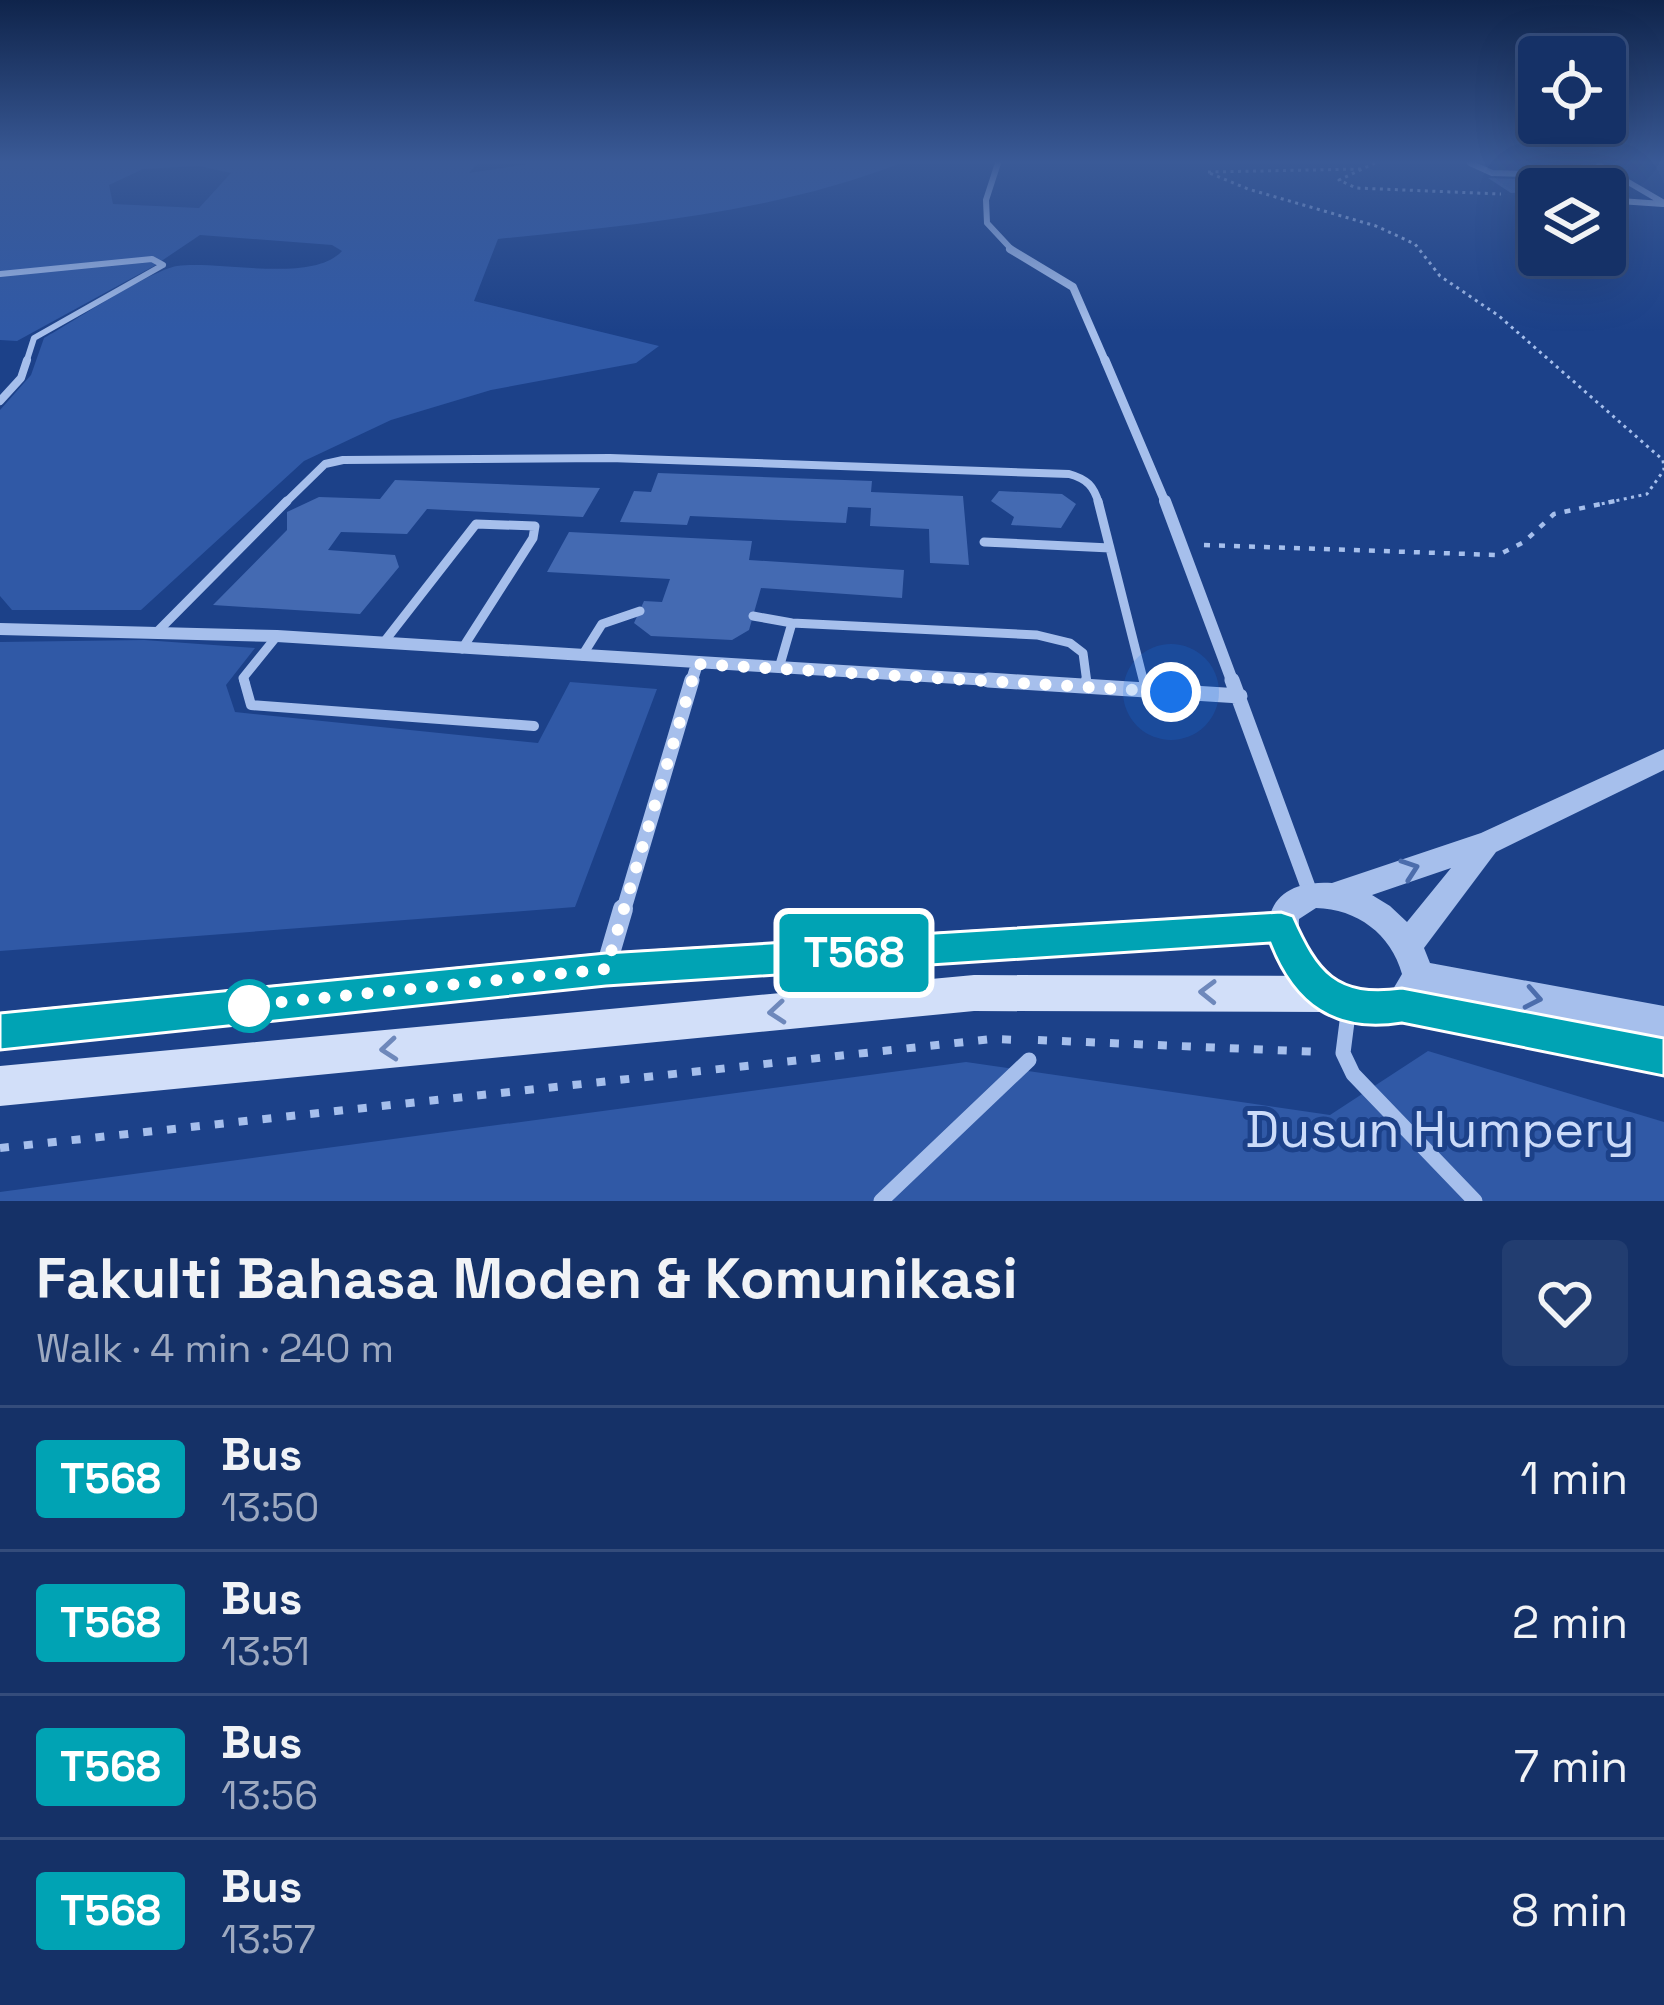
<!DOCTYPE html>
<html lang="en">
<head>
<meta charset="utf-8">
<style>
  body { margin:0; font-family:"Space Grotesk",sans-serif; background:#223d70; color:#f1f3f6; height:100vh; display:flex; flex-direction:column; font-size:45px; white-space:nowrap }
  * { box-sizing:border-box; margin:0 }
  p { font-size:39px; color:#9da9c0 }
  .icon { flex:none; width:66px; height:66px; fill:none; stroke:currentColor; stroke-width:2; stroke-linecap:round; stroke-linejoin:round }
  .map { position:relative; height:1201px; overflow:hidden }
  .sheet { display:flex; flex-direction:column; background:#153167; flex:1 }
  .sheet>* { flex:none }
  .badge { padding:0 24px; border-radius:9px; font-size:42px; line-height:78px }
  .fabs { position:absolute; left:1518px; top:36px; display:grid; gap:24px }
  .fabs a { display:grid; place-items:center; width:108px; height:108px; border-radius:12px; background:#153167; box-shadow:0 12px 48px #0002,0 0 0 3px #344c7b; font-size:60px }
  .you { position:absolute; width:60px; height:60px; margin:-30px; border:9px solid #fff; border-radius:50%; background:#1a73e8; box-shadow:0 0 0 18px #1a73e833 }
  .map>.badge { position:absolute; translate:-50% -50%; box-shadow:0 0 0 6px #fff }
  .round { display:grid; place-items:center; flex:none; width:126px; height:126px; border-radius:12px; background:#223d70 }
  .head { display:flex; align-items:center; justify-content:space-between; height:204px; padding:0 36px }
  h1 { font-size:57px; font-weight:600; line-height:90px }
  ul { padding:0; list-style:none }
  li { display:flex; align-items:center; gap:36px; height:144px; padding:0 36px; border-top:3px solid #344c7b }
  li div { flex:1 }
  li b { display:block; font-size:45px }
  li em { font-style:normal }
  li .badge { min-width:132px; font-weight:700; text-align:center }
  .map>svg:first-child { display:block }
</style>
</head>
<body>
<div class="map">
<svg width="1664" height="1201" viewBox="0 0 1664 1201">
  <rect width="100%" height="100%" fill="#1c4189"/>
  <path fill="#3059a6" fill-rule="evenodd" d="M0,163H478L469,173L534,163H901C772,213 634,225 498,239L474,301L659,346L636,363L491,390L391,420L304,461L141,610H12L0,596V410L31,375L44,338C73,322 149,271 177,266C220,260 312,284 342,251L332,245L200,235L154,266L17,341L0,340ZM199,166L231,173L199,208L113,204L109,185L143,169Z
    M144,640L255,648L226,685L235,712L538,743L570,682L657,689L575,907L0,951V642Z
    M1428,1051L1664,1122V1201H0V1192L966,1062L1330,1115Z"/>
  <path fill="#446ab2" d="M1488,178L1602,182L1630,198L1605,197V189L1511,193Z
    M658,473L872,481L871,492L963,496L969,565L930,563L929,529L870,526L871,508L848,507L846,523L690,516L687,525L620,522L634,491L651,492Z
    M395,480L600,488L583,517L427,509L407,534L341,532L328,550L395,555L399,567L360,614L213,605L287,530V512L319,497L380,499Z
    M999,491L1062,494L1076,504L1061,528L1011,525L1014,517L991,501Z
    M569,532L752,541L749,560L904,570L902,598L761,588L749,630L732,640L651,636L634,623L644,601L662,602L670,579L547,572Z"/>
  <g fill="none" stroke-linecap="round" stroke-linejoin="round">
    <path stroke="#a6bfec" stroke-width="3" stroke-dasharray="3 4.5" stroke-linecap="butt" d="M1375,163L1339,180L1356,188L1501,194
      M1361,169L1207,172L1248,189L1376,226L1415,244L1440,276L1499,316L1663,460L1664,470L1647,494L1601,504"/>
    <path stroke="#a6bfec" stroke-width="4.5" stroke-dasharray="6 9" stroke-linecap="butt" d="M1204,545L1498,555L1524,542L1554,514L1615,501"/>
    <path stroke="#a6bfec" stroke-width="8" stroke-dasharray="9 15" stroke-linecap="butt" d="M1038,1040L1320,1052
      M0,1148L992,1039L1020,1040"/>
    <path stroke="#a6bfec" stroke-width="6" d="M0,274L152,259L163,265L34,338L26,363"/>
    <path stroke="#a6bfec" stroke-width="8" d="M0,401L21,378L27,360
      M284,504L325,464L343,460L610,458L1069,474C1087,479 1094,486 1099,504"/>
    <path stroke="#a6bfec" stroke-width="9" d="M1098,501L1144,683
      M984,542L1110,548
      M753,616L792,623L1037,635L1070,643L1083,653L1087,683
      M158,631L287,501
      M384,642L476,524L535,526L533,538L462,649
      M582,656L602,624L640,611
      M779,668L792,623
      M245,683L243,678L277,636"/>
    <path stroke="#a6bfec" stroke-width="10" d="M244,680L251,705L534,726
      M1086,680L1087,686
      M1144,680L1146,690"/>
    <path stroke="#a6bfec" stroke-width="15" d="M1349,1006L1343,1053L1353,1074L1475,1201
      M881,1201L1029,1060"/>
    <path stroke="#a6bfec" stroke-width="6" d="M998,163L986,200L987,223L1014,252
      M1470,163L1492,173L1616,177
      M1599,165L1664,203
      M1519,196L1539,197
      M1605,200L1663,204"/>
    <path stroke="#a6bfec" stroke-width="8" d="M1010,249L1073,287L1106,363"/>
    <path stroke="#a6bfec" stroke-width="9" d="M1105,360L1166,504"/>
    <path stroke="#a6bfec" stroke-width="12" d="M1165,501L1233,683
      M0,629L277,636L1037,683
      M691,683L697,664"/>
    <path stroke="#a6bfec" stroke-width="15" d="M988,680L1240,696
      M1232,680L1311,895
      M623,912L692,680"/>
    <path stroke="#a6bfec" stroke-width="20" d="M606,967L623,909"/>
    <path fill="#a6bfec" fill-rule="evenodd" d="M1664,749V770L1496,852L1424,948L1430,963L1664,1006V1038L1425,994L1664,1040V1074L1402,1021C1277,1043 1212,875 1332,883L1481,833ZM1451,868L1407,922L1390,906L1372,895ZM1316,908C1357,909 1391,934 1402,974L1392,991C1346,998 1296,969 1299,919Z"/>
    <path fill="#d2dff9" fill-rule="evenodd" d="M1281,911L1293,916L1298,927L1293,938L1281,943L606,986L0,1050V1012L606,952Z
      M974,975L1325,976L1338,981L1343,994L1338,1007L1325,1012L974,1011L0,1106V1066Z"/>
  </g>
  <defs><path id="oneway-chevron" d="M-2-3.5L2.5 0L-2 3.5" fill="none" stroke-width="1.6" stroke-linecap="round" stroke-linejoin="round" transform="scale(3)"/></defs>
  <g stroke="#4c6dac">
    <use href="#oneway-chevron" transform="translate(1410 869) rotate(-19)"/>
    <use href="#oneway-chevron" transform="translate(1533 998) rotate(11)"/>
  </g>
  <g stroke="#6e88bb">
    <use href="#oneway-chevron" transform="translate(1208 992) rotate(-179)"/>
    <use href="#oneway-chevron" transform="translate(777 1012) rotate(175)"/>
    <use href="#oneway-chevron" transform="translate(389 1049) rotate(175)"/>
  </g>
  <linearGradient id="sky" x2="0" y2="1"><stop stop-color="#0f244b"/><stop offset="0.49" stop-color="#3a5a97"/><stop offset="1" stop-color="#3a5a97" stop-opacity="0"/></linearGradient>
  <rect width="1664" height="331" fill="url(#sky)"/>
  <path fill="#00a3b4" stroke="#fff" stroke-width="3" d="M1281,912L1293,916C1318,972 1336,997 1402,988L1664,1038V1076L1402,1023C1335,1034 1294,1005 1270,943L606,986L0,1050V1013L606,953Z"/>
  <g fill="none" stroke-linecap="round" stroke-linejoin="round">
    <path stroke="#fff" stroke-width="12" stroke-dasharray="0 21.6" d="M249,1006L233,1007L606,969L697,664L1171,692"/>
  </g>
  <circle fill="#fff" stroke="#00a3b4" stroke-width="6" cx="249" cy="1006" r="24"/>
  <g text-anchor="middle" stroke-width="10" stroke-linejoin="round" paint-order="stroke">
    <g font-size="51" fill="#cbdbf9" stroke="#1c4189">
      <text x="1440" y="1147">Dusun Humpery</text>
    </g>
  </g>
</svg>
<div class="fabs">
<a><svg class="icon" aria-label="locate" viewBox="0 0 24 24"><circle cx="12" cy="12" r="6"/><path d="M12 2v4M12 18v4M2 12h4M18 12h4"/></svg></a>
<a><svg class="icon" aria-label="layers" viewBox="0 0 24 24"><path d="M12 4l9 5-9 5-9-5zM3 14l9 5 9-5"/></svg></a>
</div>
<div class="you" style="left:1171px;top:692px"></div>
<b class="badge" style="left:854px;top:953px;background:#00a3b4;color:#fff">T568</b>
</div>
<section class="sheet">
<div class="head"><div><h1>Fakulti Bahasa Moden &amp; Komunikasi</h1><p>Walk · 4 min · 240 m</p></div><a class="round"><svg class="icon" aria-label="heart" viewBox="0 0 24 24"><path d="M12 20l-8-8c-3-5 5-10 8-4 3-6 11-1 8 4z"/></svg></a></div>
<ul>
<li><span class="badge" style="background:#00a3b4;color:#fff">T568</span><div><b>Bus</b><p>13:50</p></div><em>1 min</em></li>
<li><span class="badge" style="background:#00a3b4;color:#fff">T568</span><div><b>Bus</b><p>13:51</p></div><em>2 min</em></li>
<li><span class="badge" style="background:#00a3b4;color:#fff">T568</span><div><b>Bus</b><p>13:56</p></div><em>7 min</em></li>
<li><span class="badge" style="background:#00a3b4;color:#fff">T568</span><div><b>Bus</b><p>13:57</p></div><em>8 min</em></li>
</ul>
</section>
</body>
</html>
